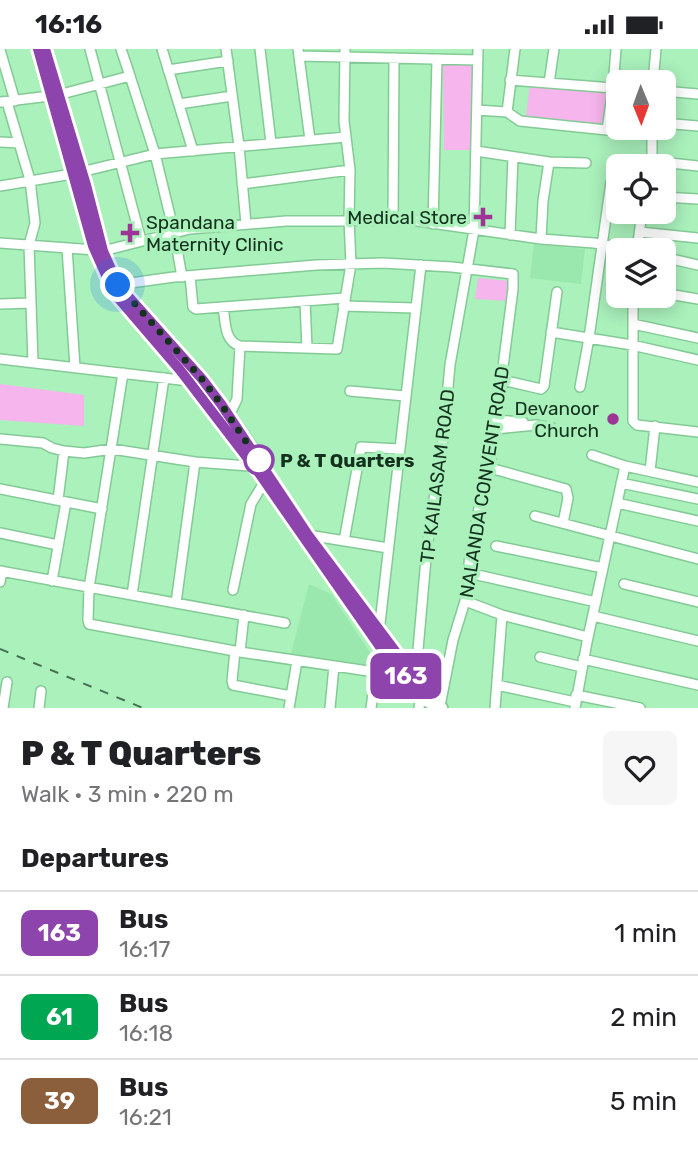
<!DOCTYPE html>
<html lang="en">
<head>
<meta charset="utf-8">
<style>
  body { margin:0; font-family:Rubik,sans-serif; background:#f6f6f6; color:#202124; height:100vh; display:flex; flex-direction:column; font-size:26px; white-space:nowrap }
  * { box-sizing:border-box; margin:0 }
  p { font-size:23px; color:#757577 }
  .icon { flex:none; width:38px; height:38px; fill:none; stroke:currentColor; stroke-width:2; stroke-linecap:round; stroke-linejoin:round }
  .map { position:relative; height:659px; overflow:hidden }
  .drawer { display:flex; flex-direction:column; background:#fff; flex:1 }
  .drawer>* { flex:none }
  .badge { padding:0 14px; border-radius:10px; font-size:24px; line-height:46px }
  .needle { width:46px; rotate:179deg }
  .controls { position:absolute; left:606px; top:21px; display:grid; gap:14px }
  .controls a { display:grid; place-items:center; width:70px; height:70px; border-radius:10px; background:#fff; box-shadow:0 4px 18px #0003; font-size:35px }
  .you { position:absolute; width:35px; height:35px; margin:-18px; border:5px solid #fff; border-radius:50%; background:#1a73e8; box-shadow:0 0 0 10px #1a73e833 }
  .map>.badge { position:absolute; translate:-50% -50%; box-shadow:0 0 0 4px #fff }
  h2 { padding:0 21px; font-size:26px; line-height:63px }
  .round { display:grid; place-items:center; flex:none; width:74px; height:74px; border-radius:10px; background:#f6f6f6 }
  .headline { display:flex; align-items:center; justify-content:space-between; height:119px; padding:0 21px }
  h1 { font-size:33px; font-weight:800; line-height:52px }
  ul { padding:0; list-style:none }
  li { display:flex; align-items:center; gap:21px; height:84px; padding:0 21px; border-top:2px solid #e0e0e0 }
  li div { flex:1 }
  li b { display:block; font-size:26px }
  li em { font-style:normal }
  li .badge { min-width:77px; font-weight:700; text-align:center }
  .status { display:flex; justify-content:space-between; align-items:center; height:49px; padding:0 35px; background:#fff; direction:ltr }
  .status svg { height:19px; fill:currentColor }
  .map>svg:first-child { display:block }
</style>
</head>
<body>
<div class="status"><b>16:16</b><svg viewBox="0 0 49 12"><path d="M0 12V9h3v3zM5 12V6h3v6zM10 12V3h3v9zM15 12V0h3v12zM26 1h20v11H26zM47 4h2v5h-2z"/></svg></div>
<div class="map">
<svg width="698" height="659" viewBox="0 0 698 659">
  <rect width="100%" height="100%" fill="#aaf1bc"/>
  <path fill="#9ae8ae" d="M534,195L585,200L581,235L530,229Z
    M309,535L331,545L373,608L370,619L290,609Z"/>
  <path fill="#f7b5ed" d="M474,12L476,101H444L443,13Z
    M530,35L607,43L602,75L526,67Z
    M478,229L511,232L508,252L475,250Z
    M0,335L84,346V377L0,371Z"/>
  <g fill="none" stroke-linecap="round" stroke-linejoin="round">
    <defs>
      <path id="minor" d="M90,0L141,191
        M162,0L193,102
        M226,0L239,97L246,175
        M260,0L271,94
        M298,0L310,91
        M0,1L15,52
        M299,7L478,11
        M168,21L228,12
        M130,27L155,105L174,183L182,228
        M510,31L613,39
        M653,33L656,0
        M549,34L554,0
        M663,42L698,45
        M0,53L58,46L130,27L121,0
        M7,53L30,131L35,174L29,196L33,313
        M179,55L232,47
        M477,61L507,63L520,72L607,81L613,39L616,0
        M507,63L515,0
        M663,74L698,77
        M0,93L19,94
        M476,102L549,113L586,114
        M652,116V79
        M644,117L652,112L698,117
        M81,123L155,105L346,88
        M242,135L350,121
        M0,137L72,125
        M663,148L698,150
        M393,171L394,9
        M433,175L437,10
        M640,183L698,189
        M510,186L513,108
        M541,190L543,152L549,113
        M0,194L95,201
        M67,199L75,318
        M637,201L642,163
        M103,202L190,180L286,172L411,171L541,190L594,194L636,201
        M663,208L698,216
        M190,227L193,258L196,260L345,249
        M116,236L174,228L316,216L383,214L452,218L513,225V240L490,419L482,444L470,506L465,552L453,591L440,657
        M663,244L698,250
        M633,247V372L637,376L698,383
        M305,252L307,299
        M0,255L31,254
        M343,257L415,259
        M223,259C226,274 224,292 240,297L337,300L351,215L349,171L350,121L344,72L345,0
        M633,275L698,289
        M551,283L632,296L698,311
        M0,310L189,332
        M123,324L89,539L88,571L89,575L240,603L375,623
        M502,331L541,340L544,337L557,243
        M580,338L589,289L611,133L618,130
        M350,342L405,347
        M229,367L237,350L240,297
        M496,371L523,373
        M496,380L536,376L552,379
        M0,390L43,394L52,399L64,402L84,404L112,400L195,413L263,418
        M592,406L625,417L698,433
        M490,419L566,440L568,449L563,474
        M650,422L655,377
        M621,434L698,450
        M0,440L102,460
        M58,451L64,402
        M617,454L698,472
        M535,467L698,510
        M0,484L58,496
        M308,486L388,499
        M344,492L361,398L399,400
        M496,497L603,519
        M0,522L285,574
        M469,524L596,553
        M52,532L66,453
        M0,533L2,522
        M624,535L698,553
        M233,541L251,455L265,432
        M132,546L164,329
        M465,552L502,566L588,588
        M176,554L195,413
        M593,567L698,592
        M373,588L379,583L421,216
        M235,602L232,632L233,636L291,647
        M240,603L244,566
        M540,608L582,618
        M583,610L698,636
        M415,635L427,498L443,390L450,316L474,181L478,0
        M497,636L575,653
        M576,646L640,659
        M3,659L7,633
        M39,659L41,642
        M289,659L297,612
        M330,659L334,617
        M371,659L375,630V612L382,601
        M419,659L421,645
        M495,659L502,566
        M575,659L587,593L625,417"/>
      <path id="secondary" d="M38,0L93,197L114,244L180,321L259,424L392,615L415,635L426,651L441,659
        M70,84L86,136L101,195
        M113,225L118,236L202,330L221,355L255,405
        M382,586L398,606L406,623"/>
    </defs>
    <use href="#minor" stroke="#84ca96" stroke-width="12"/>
    <use href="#secondary" stroke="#84ca96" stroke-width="16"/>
    <use href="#minor" stroke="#fff" stroke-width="9"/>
    <use href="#secondary" stroke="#fff" stroke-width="12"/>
    <path stroke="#457051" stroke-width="2" stroke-dasharray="9 9" stroke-linecap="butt" d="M0,600L143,659"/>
  </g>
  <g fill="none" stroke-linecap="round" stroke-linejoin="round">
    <defs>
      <path id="line" d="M38,0L93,197L114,244L180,321L259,424L392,615L408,628L398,606L308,486L221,355L202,330L118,236L103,202L86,136L45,0"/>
    </defs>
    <use href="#line" stroke="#fff" stroke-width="16"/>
    <use href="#line" stroke="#8e44ad" stroke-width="10"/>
    <path stroke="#14311d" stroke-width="7" stroke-dasharray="0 12.6" d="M118,236L202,330L221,355L263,418L259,411"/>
  </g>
  <g fill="#9e3495" stroke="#aaf1bc" stroke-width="2.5">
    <path d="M479.5 157.5h7v7h7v7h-7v7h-7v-7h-7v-7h7z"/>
    <path d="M126.5 173.5h7v7h7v7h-7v7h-7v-7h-7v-7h7z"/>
    <circle cx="613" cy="370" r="7"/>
  </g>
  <circle fill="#fff" stroke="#8e44ad" stroke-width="3.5" cx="259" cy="411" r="14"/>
  <g text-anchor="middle" stroke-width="7" stroke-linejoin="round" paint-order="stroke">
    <g font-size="19" fill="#14311d" stroke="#aaf1bc" text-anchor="end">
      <text x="467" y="175">Medical Store</text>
      <text x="146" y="180" text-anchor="start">Spandana<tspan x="146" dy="22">Maternity Clinic</tspan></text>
      <text x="599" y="366">Devanoor<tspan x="599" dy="22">Church</tspan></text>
    </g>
    <g font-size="19" font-weight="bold" fill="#14311d" stroke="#aaf1bc" text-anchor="start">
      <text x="280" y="418">P &amp; T Quarters</text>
    </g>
    <g font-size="19" fill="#14311d" stroke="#aaf1bc">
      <text transform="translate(437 427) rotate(-83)" y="7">TP KAILASAM ROAD</text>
      <text transform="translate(484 433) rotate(-81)" y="7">NALANDA CONVENT ROAD</text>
    </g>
  </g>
</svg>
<div class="controls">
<a><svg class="needle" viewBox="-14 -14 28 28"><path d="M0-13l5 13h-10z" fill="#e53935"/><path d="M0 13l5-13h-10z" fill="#757577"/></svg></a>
<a><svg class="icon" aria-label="locate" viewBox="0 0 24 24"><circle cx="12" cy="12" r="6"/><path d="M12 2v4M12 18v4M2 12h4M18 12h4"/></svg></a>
<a><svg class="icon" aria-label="layers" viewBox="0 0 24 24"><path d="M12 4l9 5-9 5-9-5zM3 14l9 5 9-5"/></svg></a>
</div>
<div class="you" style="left:118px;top:236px"></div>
<b class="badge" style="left:406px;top:627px;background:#8e44ad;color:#fff">163</b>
</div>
<section class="drawer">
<div class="headline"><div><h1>P &amp; T Quarters</h1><p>Walk · 3 min · 220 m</p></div><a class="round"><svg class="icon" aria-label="heart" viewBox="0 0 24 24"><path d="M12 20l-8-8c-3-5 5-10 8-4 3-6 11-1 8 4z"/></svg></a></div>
<h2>Departures</h2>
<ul>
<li><span class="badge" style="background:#8e44ad;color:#fff">163</span><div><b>Bus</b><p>16:17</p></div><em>1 min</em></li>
<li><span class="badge" style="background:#00a651;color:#fff">61</span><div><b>Bus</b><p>16:18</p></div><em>2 min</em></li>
<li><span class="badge" style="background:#8b5e3c;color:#fff">39</span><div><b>Bus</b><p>16:21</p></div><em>5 min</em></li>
</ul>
</section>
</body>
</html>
